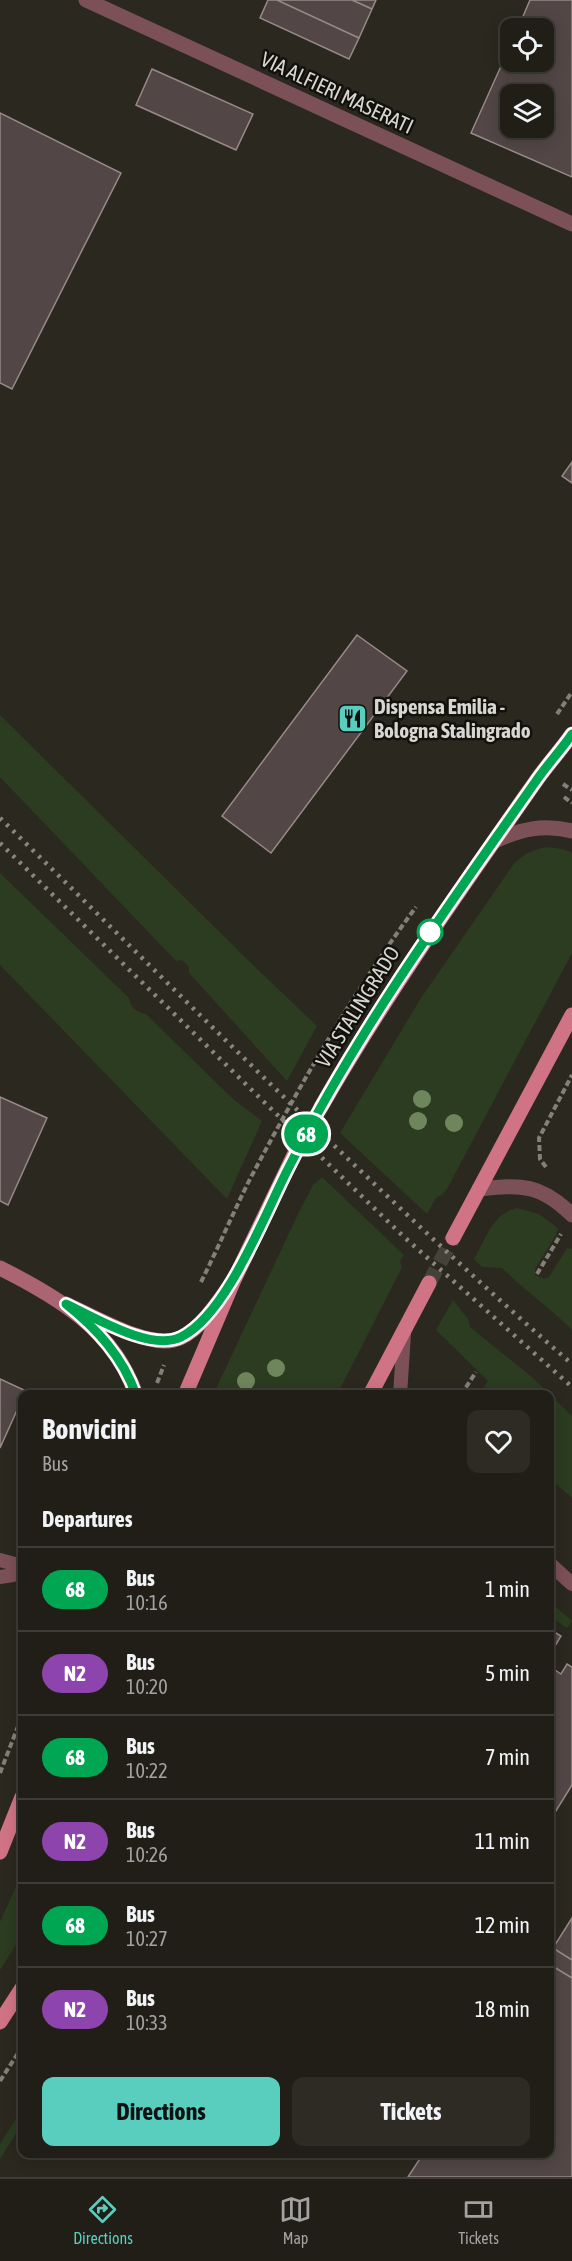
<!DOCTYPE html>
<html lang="en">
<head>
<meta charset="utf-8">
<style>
  body { margin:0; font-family:"Asap Condensed",sans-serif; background:#2d2b24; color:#f1f3f6; height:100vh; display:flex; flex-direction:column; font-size:22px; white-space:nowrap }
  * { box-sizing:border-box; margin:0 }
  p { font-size:20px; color:#a2a2a1 }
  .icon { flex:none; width:33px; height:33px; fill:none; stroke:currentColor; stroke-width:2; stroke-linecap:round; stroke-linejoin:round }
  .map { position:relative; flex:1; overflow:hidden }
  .drawer { position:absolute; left:18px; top:1390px; width:536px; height:768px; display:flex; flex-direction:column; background:#201e17; border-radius:12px; box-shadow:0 3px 15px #0003,0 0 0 2px #3d3c36 }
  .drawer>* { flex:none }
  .badge { padding:0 12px; border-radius:20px; font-size:21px; line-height:39px }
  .tools { position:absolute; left:500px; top:18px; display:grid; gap:12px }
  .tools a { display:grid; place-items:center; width:54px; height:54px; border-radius:12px; background:#201e17; box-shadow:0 3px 15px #0003,0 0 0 2px #3d3c36; font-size:30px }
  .map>.badge { position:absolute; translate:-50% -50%; box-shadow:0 0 0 3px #fff }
  h2 { padding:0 24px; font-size:22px; line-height:54px }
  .round { display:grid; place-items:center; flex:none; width:63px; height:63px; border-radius:12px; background:#2d2b24 }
  .overview { display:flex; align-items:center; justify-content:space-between; height:102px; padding:0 24px }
  h1 { font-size:28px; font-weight:700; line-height:45px }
  .action { display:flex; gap:12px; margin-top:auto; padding:12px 24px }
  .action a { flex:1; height:69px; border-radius:12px; background:#59cebe; color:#111; font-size:24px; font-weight:700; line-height:69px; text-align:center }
  .action a+a { background:#2d2b24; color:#f1f3f6 }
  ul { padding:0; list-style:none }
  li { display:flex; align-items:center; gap:18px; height:84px; padding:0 24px; border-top:2px solid #3d3c36 }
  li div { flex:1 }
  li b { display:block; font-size:22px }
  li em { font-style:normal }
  li .badge { min-width:66px; font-weight:700; text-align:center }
  .menu { display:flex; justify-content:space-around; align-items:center; height:84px; border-top:2px solid #3d3c36; background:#201e17; font-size:16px; color:#a2a2a1 }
  .menu a { display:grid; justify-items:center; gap:3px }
  .menu .current { color:#59cebe }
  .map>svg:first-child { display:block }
</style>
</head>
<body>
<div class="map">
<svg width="572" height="2177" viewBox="0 0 572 2177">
  <rect width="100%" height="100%" fill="#2b281f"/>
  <path fill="#2b3c20" d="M0,715L255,967L317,1026L287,1081L189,973V967L182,960L176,961L0,777Z
    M547,847L563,849L572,853V953L447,1189L443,1194L436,1198L427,1214L340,1133L421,998L513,865C523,854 532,850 547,847Z
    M0,873L129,998C131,1008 136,1012 146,1014L232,1098L262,1121L227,1199L0,965Z
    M322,1177L404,1255L400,1261L402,1267L337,1395H213L298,1214L313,1185Z
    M517,1208L539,1214L558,1228L556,1235L535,1269V1275L544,1279L549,1277L567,1248L572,1249V1330C550,1308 524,1290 502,1268L482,1267L474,1259C485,1240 494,1212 517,1208Z
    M453,1300L468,1319L470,1327L533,1378L572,1416V1498L556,1484L549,1473V1395H487L484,1387L488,1381L436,1330Z
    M549,1601L572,1621L567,1628L549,1616Z
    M22,1873V1935L0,1970V1922Z
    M22,2109V2124L0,2159V2144Z"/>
  <path fill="#524746" stroke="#978a89" stroke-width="1.5" fill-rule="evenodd" d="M268,0H277L359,38L349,59L260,18Z
    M277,0H352L372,9L359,38Z
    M352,0H376L372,9Z
    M530,0H572V177L471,133L510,46V62H543V28H518ZM510,94H543V128H510Z
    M152,69L253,114L236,150L136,105Z
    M0,113L121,173L12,389L0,383Z
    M572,462V483L562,476Z
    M357,635L407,671L271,853L222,816Z
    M0,1097L47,1118L8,1205L0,1201Z
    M0,1379L26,1391L22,1395V1399L0,1448Z
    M549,1629L561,1636L549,1656Z
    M567,1664L572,1667V1785L554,1814L549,1811V1666L561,1674Z
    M572,1918V1960L553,1948Z
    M553,1948L572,1960V1978L549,1964V1954Z
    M549,1964L572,1978V2177H408L423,2154H549Z"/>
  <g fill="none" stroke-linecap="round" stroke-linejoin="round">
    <path stroke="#45423a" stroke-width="15" stroke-dasharray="15 8" stroke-linecap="butt" d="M294,1155L321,1107
      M429,1283L453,1238"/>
    <path stroke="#838079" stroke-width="4" stroke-dasharray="6 3" stroke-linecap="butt" d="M557,714L572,692
      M563,784L572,790
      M564,797L572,803
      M546,1167L540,1159L539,1138L572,1075
      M537,1274L561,1234
      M201,1282C218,1248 233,1213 250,1179C300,1085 353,992 416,907
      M157,1383L164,1365
      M461,1395L476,1372
      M0,1773L22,1716
      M0,2081L22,2047"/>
    <path stroke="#7c5057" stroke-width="14" d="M400,1395L404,1334
      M0,1560L22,1566
      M549,1563L572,1584
      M0,1577L13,1575"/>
    <path stroke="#7c5057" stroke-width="15" d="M86,0L572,224
      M495,841C521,829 543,824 572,831
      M479,1189C521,1185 540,1183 572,1215"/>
    <path stroke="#ab6471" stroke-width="15" d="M0,1268C58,1297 114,1330 136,1395
      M66,1304C93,1316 145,1347 174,1340C196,1335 214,1307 227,1290"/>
    <path stroke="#d07485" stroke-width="15" d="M321,1107C386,994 461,888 536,781C547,765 561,750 572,734
      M453,1238L572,1015
      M185,1395L233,1282L294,1155
      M370,1395L429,1283
      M0,1852L22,1797
      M0,2022L22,1988"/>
    <path stroke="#88867e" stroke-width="4.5" stroke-dasharray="3 6" stroke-linecap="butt" d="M0,818C188,1002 373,1191 572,1364
      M0,843L264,1102L403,1236L572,1387"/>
  </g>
  <g fill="#6f865c">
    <circle cx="422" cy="1099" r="9"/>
    <circle cx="418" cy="1121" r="9"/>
    <circle cx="454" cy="1123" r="9"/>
    <circle cx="276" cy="1368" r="9"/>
    <circle cx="246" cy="1381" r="9"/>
  </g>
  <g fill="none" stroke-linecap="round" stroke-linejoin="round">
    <defs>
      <path id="line" d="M136,1395C123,1357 97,1329 66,1304C94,1317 151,1352 181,1337C227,1315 265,1213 289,1167C358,1030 448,906 536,781C547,765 561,750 572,734"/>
    </defs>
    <use href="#line" stroke="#fff" stroke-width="14"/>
    <use href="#line" stroke="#00a651" stroke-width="9"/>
  </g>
  <defs>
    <symbol id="restaurant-square" viewBox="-11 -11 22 22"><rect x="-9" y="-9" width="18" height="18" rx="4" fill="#59cebe" stroke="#12110d"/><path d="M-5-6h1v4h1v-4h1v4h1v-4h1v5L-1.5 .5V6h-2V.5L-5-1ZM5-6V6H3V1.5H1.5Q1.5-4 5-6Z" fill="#111"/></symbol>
  </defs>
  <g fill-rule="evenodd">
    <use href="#restaurant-square" x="336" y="702" width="33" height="33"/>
  </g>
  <circle fill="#fff" stroke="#00a651" stroke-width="3" cx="430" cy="932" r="12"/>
  <g text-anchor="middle" stroke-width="5" stroke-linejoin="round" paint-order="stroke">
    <g font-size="21" fill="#d8d6d0" stroke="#12110d">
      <text transform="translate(337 93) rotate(25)" y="7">VIA ALFIERI MASERATI</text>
      <text transform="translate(358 1007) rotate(-58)" y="7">VIA STALINGRADO</text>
    </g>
    <g font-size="21" font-weight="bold" fill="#d8d6d0" stroke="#12110d" text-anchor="start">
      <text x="374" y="714">Dispensa Emilia -<tspan x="374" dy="24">Bologna Stalingrado</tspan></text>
    </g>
  </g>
</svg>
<div class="tools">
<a><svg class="icon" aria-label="locate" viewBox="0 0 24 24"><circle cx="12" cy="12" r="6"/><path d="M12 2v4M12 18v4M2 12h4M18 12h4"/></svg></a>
<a><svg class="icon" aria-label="layers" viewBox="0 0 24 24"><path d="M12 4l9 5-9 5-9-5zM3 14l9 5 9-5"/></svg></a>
</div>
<b class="badge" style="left:306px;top:1134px;background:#00a651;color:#fff">68</b>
<section class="drawer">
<div class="overview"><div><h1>Bonvicini</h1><p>Bus</p></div><a class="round"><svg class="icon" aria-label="heart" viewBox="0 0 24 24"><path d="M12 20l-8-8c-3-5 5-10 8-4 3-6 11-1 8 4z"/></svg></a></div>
<h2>Departures</h2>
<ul>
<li><span class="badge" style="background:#00a651;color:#fff">68</span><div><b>Bus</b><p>10:16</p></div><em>1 min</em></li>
<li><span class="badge" style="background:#8e44ad;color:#fff">N2</span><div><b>Bus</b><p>10:20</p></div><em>5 min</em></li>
<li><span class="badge" style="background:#00a651;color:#fff">68</span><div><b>Bus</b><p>10:22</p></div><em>7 min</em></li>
<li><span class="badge" style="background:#8e44ad;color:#fff">N2</span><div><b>Bus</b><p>10:26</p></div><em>11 min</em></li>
<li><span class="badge" style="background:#00a651;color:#fff">68</span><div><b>Bus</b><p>10:27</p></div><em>12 min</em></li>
<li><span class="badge" style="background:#8e44ad;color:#fff">N2</span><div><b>Bus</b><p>10:33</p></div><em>18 min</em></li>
</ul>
<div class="action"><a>Directions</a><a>Tickets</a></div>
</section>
</div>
<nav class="menu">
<a class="current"><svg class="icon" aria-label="directions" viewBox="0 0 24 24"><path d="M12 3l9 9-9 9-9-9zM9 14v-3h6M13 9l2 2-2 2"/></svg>Directions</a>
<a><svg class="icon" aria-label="map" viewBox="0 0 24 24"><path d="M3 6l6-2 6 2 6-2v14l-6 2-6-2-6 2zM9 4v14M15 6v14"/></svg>Map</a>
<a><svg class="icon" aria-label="tickets" viewBox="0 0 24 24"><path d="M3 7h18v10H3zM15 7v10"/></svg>Tickets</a>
</nav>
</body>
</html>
